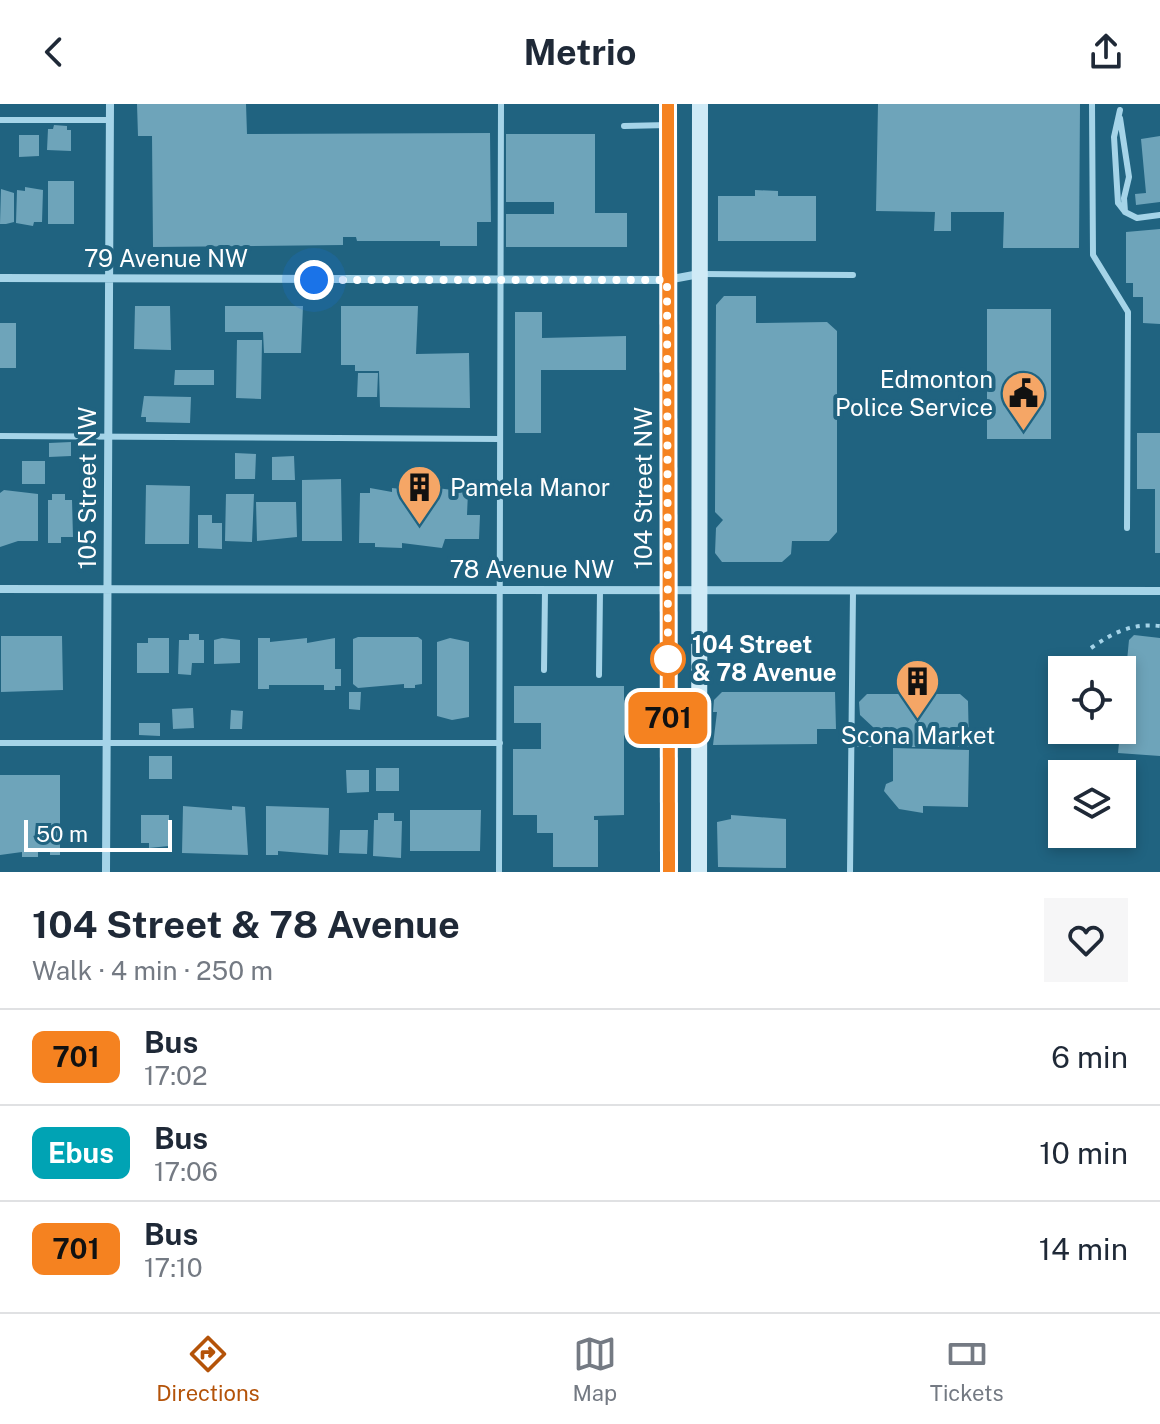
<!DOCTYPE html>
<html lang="en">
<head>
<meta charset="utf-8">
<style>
  body { margin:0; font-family:"Public Sans",sans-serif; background:#f6f6f7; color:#1f2937; height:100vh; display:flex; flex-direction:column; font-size:30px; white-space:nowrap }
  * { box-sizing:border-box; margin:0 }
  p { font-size:26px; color:#747a83 }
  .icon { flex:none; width:44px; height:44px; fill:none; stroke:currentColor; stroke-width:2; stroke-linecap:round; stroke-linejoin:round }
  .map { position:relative; height:768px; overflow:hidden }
  .sheet { display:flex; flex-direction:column; background:#fff; flex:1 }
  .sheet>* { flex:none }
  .badge { padding:0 16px; border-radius:12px; font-size:28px; line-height:52px }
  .fabs { position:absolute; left:1048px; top:552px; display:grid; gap:16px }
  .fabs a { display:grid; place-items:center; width:88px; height:88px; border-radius:0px; background:#fff; box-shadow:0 4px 12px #0003; font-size:40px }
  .scale { position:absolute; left:24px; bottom:20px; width:148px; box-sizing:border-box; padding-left:8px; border:4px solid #fff; border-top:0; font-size:22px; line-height:28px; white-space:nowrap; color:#fff; -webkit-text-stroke:6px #206380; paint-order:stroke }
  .you { position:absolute; width:40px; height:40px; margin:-20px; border:6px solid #fff; border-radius:50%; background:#1a73e8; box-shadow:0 0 0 12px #1a73e833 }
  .map>.badge { position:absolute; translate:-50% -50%; box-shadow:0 0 0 4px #fff }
  .round { display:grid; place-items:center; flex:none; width:84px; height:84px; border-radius:0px; background:#f6f6f7 }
  .headline { display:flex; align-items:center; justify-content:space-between; height:136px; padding:0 32px }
  h1 { font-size:38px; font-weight:700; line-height:60px }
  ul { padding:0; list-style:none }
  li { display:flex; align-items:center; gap:24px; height:96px; padding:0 32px; border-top:2px solid #e0e1e3 }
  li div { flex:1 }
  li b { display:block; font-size:30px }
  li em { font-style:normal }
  li .badge { min-width:88px; font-weight:700; text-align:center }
  header { display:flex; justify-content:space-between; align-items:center; height:104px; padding:0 32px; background:#fff; font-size:36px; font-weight:700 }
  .tab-bar { display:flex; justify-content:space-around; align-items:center; height:112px; border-top:2px solid #e0e1e3; background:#fff; font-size:22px; color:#747a83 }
  .tab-bar a { display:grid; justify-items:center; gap:4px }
  .tab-bar .active { color:#b45309 }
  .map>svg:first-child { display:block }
</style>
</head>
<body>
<header><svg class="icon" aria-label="back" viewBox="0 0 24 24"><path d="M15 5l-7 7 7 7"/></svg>Metrio<svg class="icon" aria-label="share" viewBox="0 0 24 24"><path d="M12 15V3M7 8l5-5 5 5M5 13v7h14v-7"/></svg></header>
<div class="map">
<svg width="1160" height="768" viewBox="0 0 1160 768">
  <rect width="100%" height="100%" fill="#206380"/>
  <path fill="#6ea4ba" d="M137,0H246L247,30L490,29L491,118H477V142H440V137H357L356,133H343V141L153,143L152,32H138Z
    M878,0H1080L1079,144H1003L1004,108H951V127H934L935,108L876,107Z
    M54,21L67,22V26H71V47L47,46L48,25H53Z
    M506,30H595V109H627V143H506V110H554V98H506Z
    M19,31H39V52L19,53Z
    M1160,32V98L1136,101L1135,90L1146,89L1141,35Z
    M48,77H74V120H48Z
    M25,83L43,86L42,118H34L33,122L16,119L17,86L25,87Z
    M1,85L14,89V118L6,120H0Z
    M755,86L778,87V92H816V137H718V92H755Z
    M1160,125V220L1143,219V193H1133V179H1126V128Z
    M724,192H756V219L827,218L837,227V428L829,437H792L791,450L782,458H722L715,449L716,424L723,416L715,408L716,201Z
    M135,202H170L171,246L134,245Z
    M225,202H303L301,249H264L263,228H225Z
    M341,202H418L416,250L469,249L470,304L380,303L379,267H355V261H341Z
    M987,205H1051V335H987Z
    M515,208H542V234L626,232V266H541V329H515Z
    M0,219H16V264H0Z
    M237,236H262L261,295L236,294Z
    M175,266H214V281H174Z
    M358,269H378L377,293H357Z
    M144,292L191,293L190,319L146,318V313H141Z
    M1137,329H1160V449H1155V385H1137Z
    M71,338V352L49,353V339Z
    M235,349L256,350L255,375H235Z
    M294,352L295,376H272V353Z
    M22,357H45V380H22Z
    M341,375L342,437H302V376Z
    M146,381L190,382L189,440H145Z
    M429,383L468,388L467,411H480L479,435H445L442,444L402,439V444L375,443V439H359L360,389H370V384L392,388V384L429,388Z
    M4,386L38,390V437H18L0,443V389Z
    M52,390H65V396H72L73,433H61V439H48V396H52Z
    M226,390H254L252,438L225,437Z
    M256,398H296L297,433L257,437Z
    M198,411H212V419H222V445L198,444Z
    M189,530H199V536H204V559H192L191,571L178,570L179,536H189Z
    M1134,531L1160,534V652L1118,649L1129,536Z
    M1,532H62L63,586L1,588Z
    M358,533H418L422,536V580L415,581V584H404V580L358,584L353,580V535Z
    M148,534H169V569H137V539H148Z
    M222,534L240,536V559L214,560V536Z
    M258,534H270V538L307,534V539L335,534V565H341V582H335V586H324V581H269V585H258Z
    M450,534L469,538V613L452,616L437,612V538Z
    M514,582H624V711L594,712V716H598V763H553V729H537V711H513V645H541V619H514Z
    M349,588H361L360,606L349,605Z
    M722,588H835L836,625H817V640L713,641L717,608H713L714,596Z
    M867,590H960L968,597L969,643H857L874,624L860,611L859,598Z
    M193,604L194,624L173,625L172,605Z
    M231,606L243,607L242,625H230Z
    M139,619H160V632L139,631Z
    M893,644L969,646L968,703L923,702V709L899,705L884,687L886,680L893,677Z
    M149,652H172V675H149Z
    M376,664H399V687H376Z
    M346,666H369V688L347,689Z
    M0,671H60V751H50V748H38V753H22V748L0,751Z
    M183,702L232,706V702L245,703L248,751L182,749Z
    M266,702L329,704L328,751L278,747V751H266Z
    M410,706H481L480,747H410Z
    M378,709H394V717H402L401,754L373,752L374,716H378Z
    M141,711H169V742L149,744V739H141Z
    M731,711L786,715V764L718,763L717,718L731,715Z
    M340,726H368L367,750L339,749Z"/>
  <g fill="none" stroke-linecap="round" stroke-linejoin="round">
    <path stroke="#a5d4e8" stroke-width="4" stroke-dasharray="4 6" stroke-linecap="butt" d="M1091,544C1114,528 1132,519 1160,522"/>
    <path stroke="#a5d4e8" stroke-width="6" d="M1092,0L1093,151L1128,208L1127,424
      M1120,6L1114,33L1118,99L1125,108L1137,114L1160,111
      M1120,14L1129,73L1124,94L1125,108
      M0,16H110
      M624,22L668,21
      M703,170L853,171
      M0,332L500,335
      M544,566L545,486
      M599,571L600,487
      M0,639H500
      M499,768L501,0
      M850,768L853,487"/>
    <path stroke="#a5d4e8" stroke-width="8" d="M0,174L667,176L699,170
      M0,485L1160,487
      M106,768L110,0"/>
    <path stroke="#cfeaf6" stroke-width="16" d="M668,0L669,768
      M699,768L700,0"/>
  </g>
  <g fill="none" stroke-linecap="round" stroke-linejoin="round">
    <defs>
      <path id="line" d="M668,0L669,768"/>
    </defs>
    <use href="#line" stroke="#fff" stroke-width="18"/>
    <use href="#line" stroke="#f58220" stroke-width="12"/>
    <path stroke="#fff" stroke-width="8" stroke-dasharray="0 14.4" d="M314,176H667L668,555"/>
  </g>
  <defs>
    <symbol id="civic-pin" viewBox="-11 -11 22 30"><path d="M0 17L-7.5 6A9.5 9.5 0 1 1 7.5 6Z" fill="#f5a666" stroke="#206380"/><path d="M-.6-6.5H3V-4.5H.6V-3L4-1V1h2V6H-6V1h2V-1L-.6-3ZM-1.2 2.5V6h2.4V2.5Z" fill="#111"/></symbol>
    <symbol id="building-pin" viewBox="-11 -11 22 30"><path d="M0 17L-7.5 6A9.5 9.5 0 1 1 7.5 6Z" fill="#f5a666" stroke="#206380"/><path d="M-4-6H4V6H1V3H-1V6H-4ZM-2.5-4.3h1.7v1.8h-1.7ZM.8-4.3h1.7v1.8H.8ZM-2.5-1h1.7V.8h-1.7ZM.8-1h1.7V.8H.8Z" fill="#111"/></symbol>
  </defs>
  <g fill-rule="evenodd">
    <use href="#civic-pin" x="998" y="264" width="51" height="69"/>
    <use href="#building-pin" x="394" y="358" width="51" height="69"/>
    <use href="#building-pin" x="892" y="552" width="51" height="69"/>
  </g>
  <circle fill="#fff" stroke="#f58220" stroke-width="4" cx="668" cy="555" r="16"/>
  <g text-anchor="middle" stroke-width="8" stroke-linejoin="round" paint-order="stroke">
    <g font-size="24" fill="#fff" stroke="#206380">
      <text x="166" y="163">79 Avenue NW</text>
      <text transform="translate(88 384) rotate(-90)" y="8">105 Street NW</text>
      <text transform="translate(644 384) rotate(-90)" y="8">104 Street NW</text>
      <text x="532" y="474">78 Avenue NW</text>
    </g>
    <g font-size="24" fill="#fff" stroke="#206380" text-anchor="end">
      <text x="993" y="284">Edmonton<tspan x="993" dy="28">Police Service</tspan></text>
      <text x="450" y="392" text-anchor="start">Pamela Manor</text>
      <text x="918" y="640" text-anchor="middle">Scona Market</text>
    </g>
    <g font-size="24" font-weight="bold" fill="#fff" stroke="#206380" text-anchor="start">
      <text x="692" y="549">104 Street<tspan x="692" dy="28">&amp; 78 Avenue</tspan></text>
    </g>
  </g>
</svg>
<div class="fabs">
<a><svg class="icon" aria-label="locate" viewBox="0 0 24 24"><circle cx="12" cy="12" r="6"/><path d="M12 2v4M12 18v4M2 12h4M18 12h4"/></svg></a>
<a><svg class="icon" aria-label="layers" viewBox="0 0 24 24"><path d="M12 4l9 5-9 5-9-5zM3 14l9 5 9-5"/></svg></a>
</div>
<div class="scale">50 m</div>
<div class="you" style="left:314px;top:176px"></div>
<b class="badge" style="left:668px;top:614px;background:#f58220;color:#111">701</b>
</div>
<section class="sheet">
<div class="headline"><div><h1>104 Street &amp; 78 Avenue</h1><p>Walk · 4 min · 250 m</p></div><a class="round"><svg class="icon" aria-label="heart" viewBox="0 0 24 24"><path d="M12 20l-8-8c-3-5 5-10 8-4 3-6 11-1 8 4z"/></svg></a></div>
<ul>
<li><span class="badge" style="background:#f58220;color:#111">701</span><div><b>Bus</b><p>17:02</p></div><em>6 min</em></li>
<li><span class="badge" style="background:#00a3b4;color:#fff">Ebus</span><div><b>Bus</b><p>17:06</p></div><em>10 min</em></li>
<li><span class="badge" style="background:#f58220;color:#111">701</span><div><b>Bus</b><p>17:10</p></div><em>14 min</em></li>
</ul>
</section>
<nav class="tab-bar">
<a class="active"><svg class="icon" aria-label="directions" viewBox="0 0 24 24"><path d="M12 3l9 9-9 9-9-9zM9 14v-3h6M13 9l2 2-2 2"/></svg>Directions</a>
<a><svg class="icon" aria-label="map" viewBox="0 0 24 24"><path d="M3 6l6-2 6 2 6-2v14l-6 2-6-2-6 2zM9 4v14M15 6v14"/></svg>Map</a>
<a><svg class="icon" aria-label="tickets" viewBox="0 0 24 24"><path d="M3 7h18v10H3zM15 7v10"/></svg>Tickets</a>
</nav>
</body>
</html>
